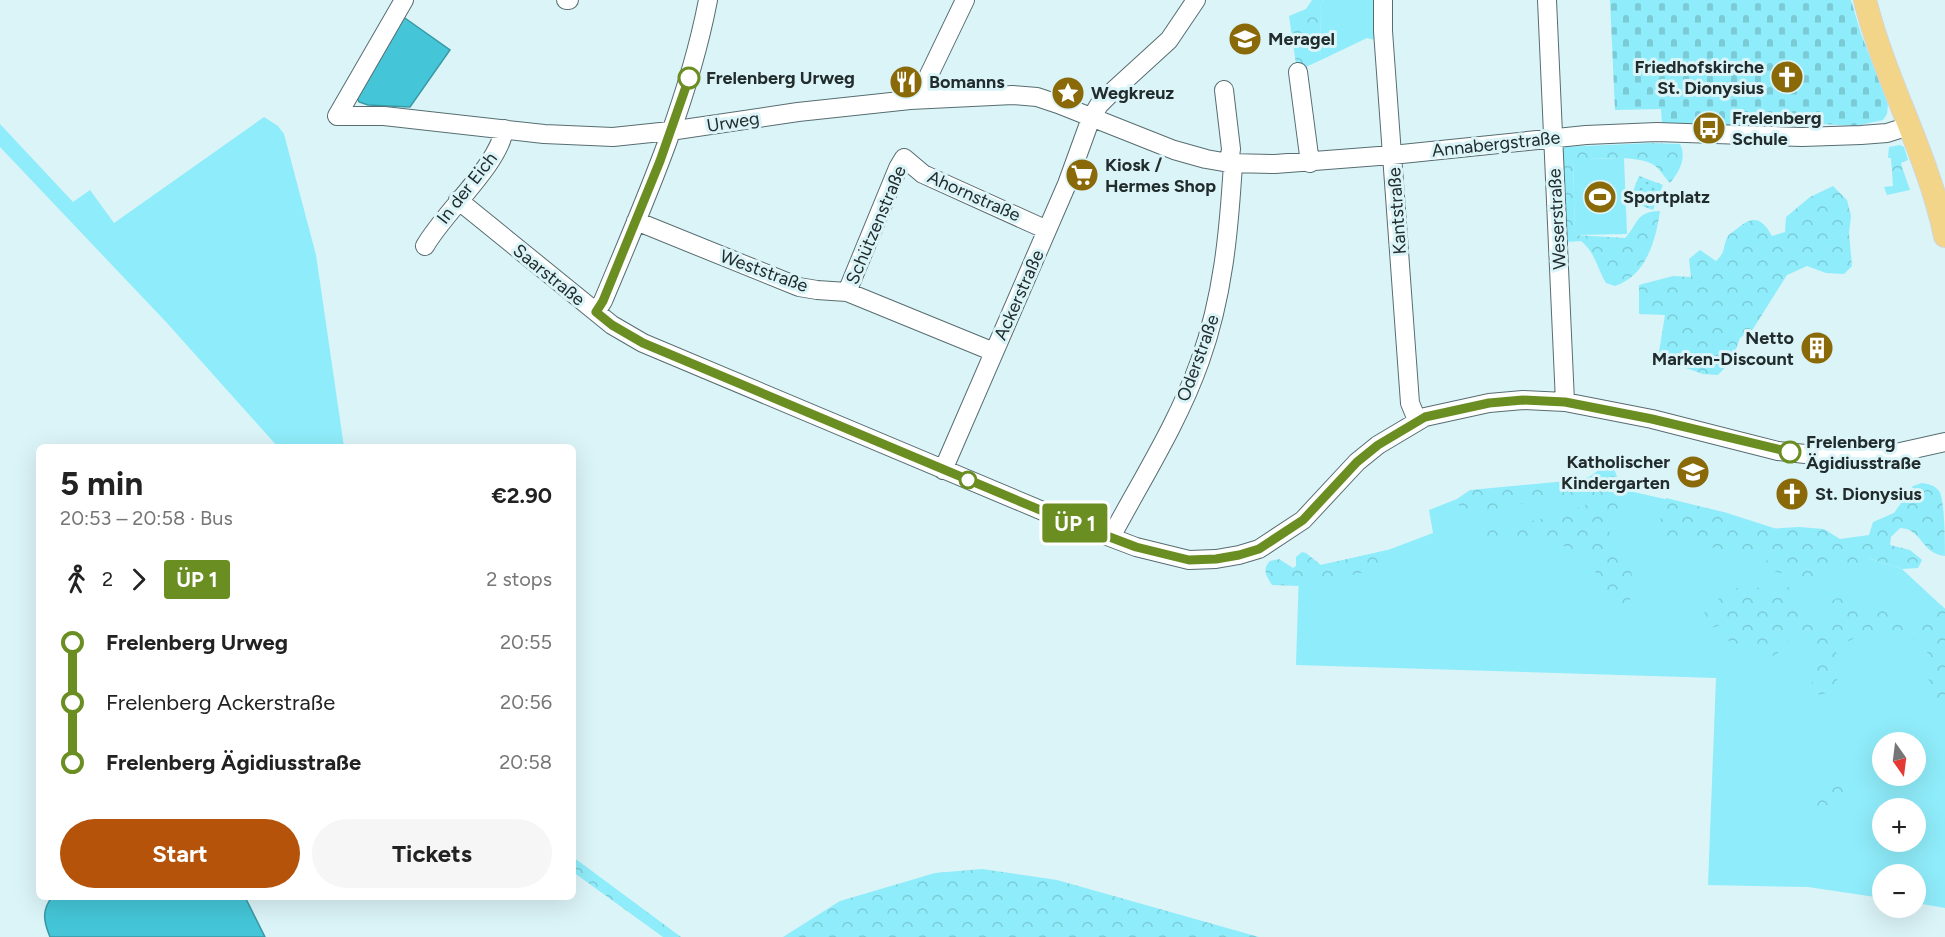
<!DOCTYPE html>
<html lang="en">
<head>
<meta charset="utf-8">
<style>
  body { margin:0; font-family:Figtree,sans-serif; background:#f6f6f6; color:#222; height:100vh; display:flex; flex-direction:column; font-size:22px; white-space:nowrap }
  * { box-sizing:border-box; margin:0 }
  p { font-size:20px; color:#767676 }
  .icon { flex:none; width:33px; height:33px; fill:none; stroke:currentColor; stroke-width:2; stroke-linecap:round; stroke-linejoin:round }
  .map { position:relative; flex:1; overflow:hidden }
  .panel { position:absolute; left:36px; top:444px; width:540px; height:456px; display:flex; flex-direction:column; background:#fff; border-radius:9px; box-shadow:0 6px 24px #0002 }
  .panel>* { flex:none }
  .badge { padding:0 12px; border-radius:4px; font-size:21px; line-height:39px }
  .needle { width:39px; rotate:166deg }
  .fabs { position:absolute; left:1872px; top:732px; display:grid; gap:12px }
  .fabs a { display:grid; place-items:center; width:54px; height:54px; border-radius:50%; background:#fff; box-shadow:0 6px 24px #0002; font-size:30px }
  .map>.badge { position:absolute; translate:-50% -50%; box-shadow:0 0 0 3px #fff }
  .legs { display:flex; align-items:center; gap:9px; height:66px; padding:0 24px; font-size:20px }
  .legs p { margin-inline-start:auto }
  .head { display:flex; align-items:center; justify-content:space-between; height:102px; padding:0 24px }
  h1 { font-size:33px; font-weight:700; line-height:45px }
  .action { display:flex; gap:12px; margin-top:auto; padding:12px 24px }
  .action a { flex:1; height:69px; border-radius:36px; background:#b45309; color:#fff; font-size:24px; font-weight:700; line-height:69px; text-align:center }
  .action a+a { background:#f6f6f6; color:#222 }
  ul { padding:0 24px; list-style:none }
  li { display:flex; align-items:center; gap:21px; height:60px; font-size:22px }
  li i { display:grid; place-items:center; width:9px; height:100%; margin:0 8px; background:currentColor }
  li i::after { content:''; width:15px; height:15px; margin:-8px; border:4px solid; border-radius:50%; background:#fff }
  li p { margin-inline-start:auto }
  li:first-child i { background:linear-gradient(#0000 50%,currentColor 0) }
  li:last-child i { background:linear-gradient(currentColor 50%,#0000 0) }
  .map>svg:first-child { display:block }
</style>
</head>
<body>
<div class="map">
<svg width="1945" height="937" viewBox="0 0 1945 937">
  <defs>
    <pattern id="forest-crowns" width="20" height="18" patternUnits="userSpaceOnUse" patternTransform="scale(1.5)"><rect width="20" height="18" fill="#8fecfa"/><path d="M2 6a3 3 0 1 1 6 0M12 15a3 3 0 1 1 6 0" fill="none" stroke="#7bcbd7"/></pattern>
    <pattern id="cemetery-stones" width="16" height="16" patternUnits="userSpaceOnUse" patternTransform="scale(1.5)"><rect width="16" height="16" fill="#8fecfa"/><path d="M2 7V4a2 2 0 0 1 4 0v3zM10 15v-3a2 2 0 0 1 4 0v3z" fill="#7bcbd7"/></pattern>
    <pattern id="park-dots" width="8" height="8" patternUnits="userSpaceOnUse" patternTransform="scale(1.5)"><rect width="8" height="8" fill="#8fecfa"/><path d="M2 2h.1M6 6h.1" fill="none" stroke="#7bcbd7" stroke-width="1.8" stroke-linecap="round"/></pattern>
  </defs>
  <rect width="100%" height="100%" fill="#dbf4f8"/>
  <path fill="#8fecfa" fill-rule="evenodd" d="M1323,0H1375L1373,11L1375,40L1367,38L1321,60L1320,9Z
    M264,117L278,126L284,134L316,255L344,447H278L167,323L0,147V124L73,202L90,190L114,223Z
    M1624,158L1627,234L1575,235L1573,159Z
    M1903,170L1910,190L1887,195L1884,187L1893,186L1892,171Z
    M1598,484L1727,513L1902,569L1945,609V908L1916,903V874H1882V898L1808,887L1708,885L1716,678L1296,665L1299,570L1388,550L1433,533L1429,510L1457,499ZM1882,742H1916V776H1882ZM1882,808H1916V842H1882Z"/>
  <path fill="url(#forest-crowns)" d="M1312,0H1323L1320,9L1321,60L1297,71L1289,16L1306,9Z
    M1651,143L1680,144C1687,158 1679,172 1670,183C1665,178 1660,169 1654,165C1635,154 1595,159 1573,160L1575,235L1625,238C1639,223 1635,212 1660,211C1656,240 1646,276 1615,286L1606,283C1597,268 1595,252 1581,241L1566,242L1562,147Z
    M1900,145L1904,147L1908,160L1901,163L1903,170L1892,171L1891,158H1888L1889,147Z
    M1833,186L1847,200L1851,216L1849,233L1852,266L1844,274L1826,273L1807,266L1787,275L1753,329L1740,338L1732,360L1718,375L1703,374L1658,358L1665,315L1639,314V285L1673,276L1691,277L1689,259L1700,250L1716,261C1727,251 1722,247 1728,236C1730,233 1736,230 1739,227C1755,214 1763,220 1772,236L1785,232L1786,217L1810,197Z
    M1606,465L1612,466C1619,476 1619,490 1623,503C1615,514 1608,522 1610,536C1611,546 1617,549 1622,555C1631,566 1636,582 1632,595C1631,601 1625,605 1619,605C1613,605 1610,604 1607,600C1596,588 1598,570 1589,557L1568,547L1545,542L1485,545L1479,543L1475,535V528C1487,518 1498,526 1512,524C1539,521 1565,514 1590,503L1591,497L1588,493C1548,497 1510,507 1470,513L1462,514L1457,499L1470,490L1578,480L1589,477Z
    M1922,483C1929,484 1934,485 1939,491C1945,499 1945,544 1945,556C1920,553 1923,529 1900,528L1891,537L1890,545L1910,550L1922,560L1918,568L1902,569L1868,558L1858,571C1843,573 1833,564 1819,563L1820,572L1816,578L1810,580L1765,569L1768,551L1721,549L1671,541L1664,537L1659,525L1666,498L1727,513L1735,524L1753,530L1799,527L1824,529L1840,539L1869,535L1873,522L1894,513L1913,486Z
    M1388,550V554L1381,565L1370,571L1301,586L1272,585C1266,576 1262,569 1270,561L1279,559L1293,568L1296,566V557L1302,552L1306,553L1321,565Z
    M1753,582L1765,595L1772,588L1787,586L1796,592L1818,628H1826C1830,618 1827,611 1831,601L1838,598L1930,624L1941,605L1945,609V707L1936,701L1930,685L1925,663L1928,655L1924,642C1903,633 1868,629 1847,642C1843,644 1840,649 1836,652L1840,674L1831,692L1818,695L1811,690C1813,674 1817,663 1817,647L1801,634H1794L1775,656L1734,647L1727,639L1728,629L1723,624L1712,628H1704L1699,621C1708,603 1733,587 1753,582Z
    M1842,786L1851,791L1819,810L1815,803C1820,792 1831,787 1842,786Z
    M573,857L681,937H663L573,872Z
    M982,869L1057,880L1259,937H783L840,901L935,873Z"/>
  <path fill="url(#cemetery-stones)" d="M1610,0H1851L1861,34L1888,104L1887,114L1883,120L1855,126L1822,124L1760,127L1662,124L1661,109L1615,110Z"/>
  <path fill="url(#park-dots)" d="M1639,176L1663,185L1653,210L1629,201Z"/>
  <path fill="#44c6d8" stroke="#3a98a5" stroke-width="1.5" d="M402,16L450,50L410,107L368,105L359,102L357,97Z
    M52,897H245L265,937H50C44,922 41,911 52,897Z"/>
  <g fill="none" stroke-linecap="round" stroke-linejoin="round">
    <defs>
      <path id="minor" d="M404,0L337,116H384L544,134L613,137L670,131L798,112L910,100L1013,95L1037,97L1058,104L1174,150L1206,159L1229,163L1275,164L1392,155L1586,135L1657,132L1802,137L1861,135L1887,133L1909,126
        M566,0H569
        M1383,0V31L1410,403L1417,420
        M1547,0L1565,402
        M1298,72L1310,163
        M1224,90L1231,149L1229,163
        M924,99L923,90L928,77L965,0
        M458,200L596,312L612,325L643,343L1057,517L1136,547L1189,560L1216,559L1239,555L1259,549L1303,520L1357,462L1378,445L1425,417L1489,403L1523,400L1565,402L1652,419L1778,451L1814,455L1846,457L1887,455L1945,442
        M636,221L799,287L817,290L847,292L994,352
        M425,246C444,212 500,164 504,129
        M847,292L898,168L904,158L923,174L1047,230
        M596,312L603,301C644,203 688,104 708,0
        M943,470L1067,184L1091,118L1099,105L1111,93L1169,40L1196,0
        M1111,537C1142,479 1178,423 1200,361C1223,297 1229,231 1233,163"/>
      <path id="major" d="M1865,0C1885,81 1928,154 1945,236"/>
    </defs>
    <use href="#minor" stroke="#576d71" stroke-width="20"/>
    <use href="#major" stroke="#d3d5d5" stroke-width="24"/>
    <use href="#minor" stroke="#fff" stroke-width="18"/>
    <use href="#major" stroke="#f2d588" stroke-width="22"/>
  </g>
  <g fill="none" stroke-linecap="round" stroke-linejoin="round">
    <defs>
      <path id="line-1" d="M689,78L660,161L603,301L596,312L612,325L643,343L1057,517L1136,547L1189,560L1216,559L1239,555L1259,549L1303,520L1357,462L1378,445L1425,417L1489,403L1523,400L1565,402L1652,419L1790,452"/>
    </defs>
    <use href="#line-1" stroke="#fff" stroke-width="14"/>
    <use href="#line-1" stroke="#6b8e23" stroke-width="9"/>
  </g>
  <defs>
    <symbol id="school-disc" viewBox="-11 -11 22 22"><circle r="9.5" fill="#8a6a08" stroke="#dbf4f8"/><path d="M0-5L7-2L0 1L-7-2ZM-4 1L0 2.5L4 1V4Q0 6-4 4Z" fill="#fff"/></symbol>
    <symbol id="church-disc" viewBox="-11 -11 22 22"><circle r="9.5" fill="#8a6a08" stroke="#dbf4f8"/><path d="M-1.2-6h2.4v3.5h3.3v2.4h-3.3V6h-2.4V-.1h-3.3v-2.4h3.3Z" fill="#fff"/></symbol>
    <symbol id="restaurant-disc" viewBox="-11 -11 22 22"><circle r="9.5" fill="#8a6a08" stroke="#dbf4f8"/><path d="M-5-6h1v4h1v-4h1v4h1v-4h1v5L-1.5 .5V6h-2V.5L-5-1ZM5-6V6H3V1.5H1.5Q1.5-4 5-6Z" fill="#fff"/></symbol>
    <symbol id="sight-disc" viewBox="-11 -11 22 22"><circle r="9.5" fill="#8a6a08" stroke="#dbf4f8"/><path d="M0-6L1.8-2.2L6-1.7L2.9 1.2L3.7 5.4L0 3.3L-3.7 5.4L-2.9 1.2L-6-1.7L-1.8-2.2Z" fill="#fff"/></symbol>
    <symbol id="bus-disc" viewBox="-11 -11 22 22"><circle r="9.5" fill="#8a6a08" stroke="#dbf4f8"/><path d="M-5-6H5V4H4V6H2V4H-2V6H-4V4H-5ZM-3.5-4V0h7V-4ZM-3.5 1.2v1.5H-2V1.2ZM2 1.2v1.5H3.5V1.2Z" fill="#fff"/></symbol>
    <symbol id="supermarket-disc" viewBox="-11 -11 22 22"><circle r="9.5" fill="#8a6a08" stroke="#dbf4f8"/><path d="M-6-5.5h2.5l.6 2H6L4.5 2H-2.5L-4.4-4H-6ZM-1.5 3.2a1.3 1.3 0 1 0 .1 0ZM3 3.2a1.3 1.3 0 1 0 .1 0Z" fill="#fff"/></symbol>
    <symbol id="stadium-disc" viewBox="-11 -11 22 22"><circle r="9.5" fill="#8a6a08" stroke="#dbf4f8"/><path d="M0-5a6.5 5 0 1 0 0 10a6.5 5 0 1 0 0-10ZM-3.5-1.8h7v3.6h-7Z" fill="#fff"/></symbol>
    <symbol id="building-disc" viewBox="-11 -11 22 22"><circle r="9.5" fill="#8a6a08" stroke="#dbf4f8"/><path d="M-4-6H4V6H1V3H-1V6H-4ZM-2.5-4.3h1.7v1.8h-1.7ZM.8-4.3h1.7v1.8H.8ZM-2.5-1h1.7V.8h-1.7ZM.8-1h1.7V.8H.8Z" fill="#fff"/></symbol>
  </defs>
  <g fill-rule="evenodd">
    <use href="#school-disc" x="1226" y="20" width="38" height="38"/>
    <use href="#church-disc" x="1768" y="58" width="38" height="38"/>
    <use href="#restaurant-disc" x="887" y="63" width="38" height="38"/>
    <use href="#sight-disc" x="1049" y="74" width="38" height="38"/>
    <use href="#bus-disc" x="1690" y="109" width="38" height="38"/>
    <use href="#supermarket-disc" x="1063" y="156" width="38" height="38"/>
    <use href="#stadium-disc" x="1581" y="178" width="38" height="38"/>
    <use href="#building-disc" x="1798" y="329" width="38" height="38"/>
    <use href="#school-disc" x="1674" y="453" width="38" height="38"/>
    <use href="#church-disc" x="1773" y="475" width="38" height="38"/>
  </g>
  <g fill="#fff" stroke="#6b8e23" stroke-width="3">
    <circle cx="689" cy="78" r="10"/>
    <circle cx="1790" cy="452" r="10"/>
    <circle cx="968" cy="480" r="8"/>
  </g>
  <g text-anchor="middle" stroke-width="6" stroke-linejoin="round" paint-order="stroke">
    <g font-size="18" font-weight="bold" fill="#222c2d" stroke="#dbf4f8" text-anchor="start">
      <text x="1268" y="45">Meragel</text>
      <text x="1764" y="73" text-anchor="end">Friedhofskirche<tspan x="1764" dy="21">St. Dionysius</tspan></text>
      <text x="929" y="88">Bomanns</text>
      <text x="1091" y="99">Wegkreuz</text>
      <text x="1732" y="124">Frelenberg<tspan x="1732" dy="21">Schule</tspan></text>
      <text x="1105" y="171">Kiosk /<tspan x="1105" dy="21">Hermes Shop</tspan></text>
      <text x="1623" y="203">Sportplatz</text>
      <text x="1794" y="344" text-anchor="end">Netto<tspan x="1794" dy="21">Marken-Discount</tspan></text>
      <text x="1670" y="468" text-anchor="end">Katholischer<tspan x="1670" dy="21">Kindergarten</tspan></text>
      <text x="1815" y="500">St. Dionysius</text>
    </g>
    <g font-size="18" font-weight="bold" fill="#222c2d" stroke="#dbf4f8" text-anchor="start">
      <text x="706" y="84">Frelenberg Urweg</text>
      <text x="1806" y="448">Frelenberg<tspan x="1806" dy="21">Ägidiusstraße</tspan></text>
    </g>
    <g font-size="18" fill="#222c2d" stroke="#dbf4f8">
      <text transform="translate(733 122) rotate(-9)" y="6">Urweg</text>
      <text transform="translate(1496 144) rotate(-6)" y="6">Annabergstraße</text>
      <text transform="translate(467 188) rotate(-52)" y="6">In der Eich</text>
      <text transform="translate(974 196) rotate(24)" y="6">Ahornstraße</text>
      <text transform="translate(1397 211) rotate(-94)" y="6">Kantstraße</text>
      <text transform="translate(1557 219) rotate(-93)" y="6">Weserstraße</text>
      <text transform="translate(876 225) rotate(-67)" y="6">Schützenstraße</text>
      <text transform="translate(764 271) rotate(20)" y="6">Weststraße</text>
      <text transform="translate(549 275) rotate(39)" y="6">Saarstraße</text>
      <text transform="translate(1019 295) rotate(-66)" y="6">Ackerstraße</text>
      <text transform="translate(1198 358) rotate(-70)" y="6">Oderstraße</text>
    </g>
  </g>
</svg>
<div class="fabs">
<a><svg class="needle" viewBox="-14 -14 28 28"><path d="M0-13l5 13h-10z" fill="#e53935"/><path d="M0 13l5-13h-10z" fill="#767676"/></svg></a>
<a>+</a>
<a>−</a>
</div>
<b class="badge" style="left:1075px;top:523px;background:#6b8e23;color:#fff">ÜP 1</b>
<section class="panel">
<div class="head"><div><h1>5 min</h1><p>20:53 – 20:58 · Bus</p></div><b>€2.90</b></div>
<div class="legs"><svg class="icon" aria-label="walk" viewBox="0 0 24 24"><circle cx="13" cy="4" r="2"/><path d="M13 8l-2 6 4 7M11 14l-3 7M7 12l3-4h3l4 4"/></svg>2<svg class="icon" aria-label="forward" viewBox="0 0 24 24"><path d="M9 5l7 7-7 7"/></svg><b class="badge" style="background:#6b8e23;color:#fff">ÜP 1</b><p>2 stops</p></div>
<ul>
<li><i style="color:#6b8e23"></i><b>Frelenberg Urweg</b><p>20:55</p></li>
<li><i style="color:#6b8e23"></i><span>Frelenberg Ackerstraße</span><p>20:56</p></li>
<li><i style="color:#6b8e23"></i><b>Frelenberg Ägidiusstraße</b><p>20:58</p></li>
</ul>
<div class="action"><a>Start</a><a>Tickets</a></div>
</section>
</div>
</body>
</html>
